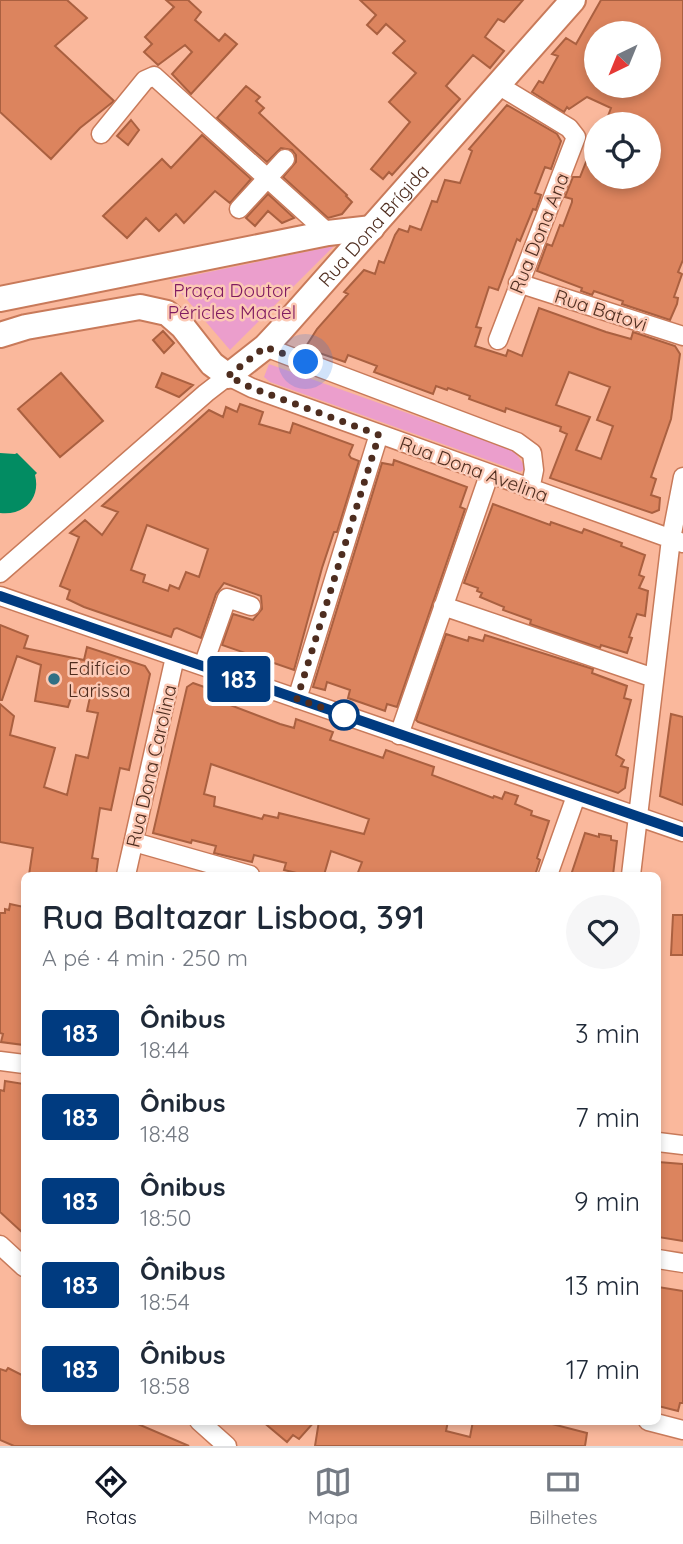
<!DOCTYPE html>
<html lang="pt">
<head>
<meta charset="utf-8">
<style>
  body { margin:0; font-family:Quicksand,sans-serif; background:#f6f6f7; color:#1f2937; height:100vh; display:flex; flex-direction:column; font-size:26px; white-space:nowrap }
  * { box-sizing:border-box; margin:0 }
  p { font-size:23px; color:#747a83 }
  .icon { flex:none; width:38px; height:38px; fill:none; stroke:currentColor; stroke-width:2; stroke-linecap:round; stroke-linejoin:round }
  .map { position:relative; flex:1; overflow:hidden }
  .drawer { position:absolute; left:21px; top:872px; width:640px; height:553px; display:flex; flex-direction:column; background:#fff; border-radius:10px; box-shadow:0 4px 10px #0003 }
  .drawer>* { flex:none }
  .badge { padding:0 14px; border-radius:5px; font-size:24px; line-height:46px }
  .needle { width:46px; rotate:223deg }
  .controls { position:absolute; left:584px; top:21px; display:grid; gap:14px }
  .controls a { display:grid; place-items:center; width:77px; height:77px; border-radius:50%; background:#fff; box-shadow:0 4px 10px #0003; font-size:35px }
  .you { position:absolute; width:35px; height:35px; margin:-18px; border:5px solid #fff; border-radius:50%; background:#1a73e8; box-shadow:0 0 0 10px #1a73e833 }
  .map>.badge { position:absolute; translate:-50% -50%; box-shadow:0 0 0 4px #fff }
  .round { display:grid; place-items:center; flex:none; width:74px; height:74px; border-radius:37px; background:#f6f6f7 }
  .headline { display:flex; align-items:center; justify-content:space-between; height:119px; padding:0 21px }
  h1 { font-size:33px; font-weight:600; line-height:52px }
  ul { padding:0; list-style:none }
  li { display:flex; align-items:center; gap:21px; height:84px; padding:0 21px }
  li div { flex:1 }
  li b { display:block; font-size:26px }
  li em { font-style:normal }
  li .badge { min-width:77px; font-weight:700; text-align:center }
  .menu { display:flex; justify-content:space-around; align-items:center; height:98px; border-top:2px solid #e0e1e3; background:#fff; font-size:19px; color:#747a83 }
  .menu a { display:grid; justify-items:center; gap:4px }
  .menu .active { color:#111827 }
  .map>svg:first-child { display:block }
</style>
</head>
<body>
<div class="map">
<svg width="683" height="1446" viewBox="0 0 683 1446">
  <rect width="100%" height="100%" fill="#fab89c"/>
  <path fill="#eb9ecc" d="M334,246L230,350L170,280Z
    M269,364L514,451L525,466V469L520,472L504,466L270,382L264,377Z"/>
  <path fill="#028c62" d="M0,453L15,454L17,453L37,473L35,475C41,498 24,516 0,513Z"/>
  <path fill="#dc845e" stroke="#aa6040" stroke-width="2" fill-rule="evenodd" d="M0,0H67L87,18L55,46L114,101L80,128L51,159L0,112Z
    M166,0H188L201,12L195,20L219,41L225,34L237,44L191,94L172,74L192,52L185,45L158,65L144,52L152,44L145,37L174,7Z
    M360,0H523L504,22L498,19L485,37L504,51L490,68L473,55L446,86L460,99L392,175L389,172L383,179L371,169L410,122L389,102L416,73L393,53L405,41L386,24L377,34L367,25L376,15Z
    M601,0H683V260L678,272L682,274L674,297L678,298L677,304L670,320L622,304L623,301L594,291L592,295L581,291L582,288L537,271L547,244L552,246L560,225L563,226L572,202V199L565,197L573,177H580L586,162L597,166V177H649V124H605L611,108L587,97L569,109L567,107L564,112L532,92L539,81L543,83L558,56L552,54L566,38L576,44ZM597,33H649V86H597Z
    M246,86L260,97L256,101L264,108L259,113L347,195L346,196L352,202L342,214L328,218L283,177L296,162V155L292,150L281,148L267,162L217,118Z
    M507,105L557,134L561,141L551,169L545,167L535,193L541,195L536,210L533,209L520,241L517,239L498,290L489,287L476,327L481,328L475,346L506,356L508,350L522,356L539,308L606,332L631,339L633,332L675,346L680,354L671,419L651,477L656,479L651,495L660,498L659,510L652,513L550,478L567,434L560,431L561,427L506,408L505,412L469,399L470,396L448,388L447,390L436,386L433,394L374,372L377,366L348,355L345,362L305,348L317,329L348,294L344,292L364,270L375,274L379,261L384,263L395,235L399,229L408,232L410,226L421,230L432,201L437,202L445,180L460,183L472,151L469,149ZM569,372L610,387L597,420L613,426L601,459L576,450L590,417L556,405Z
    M131,120L139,130L128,145L117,136Z
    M202,135L251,179L230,203L215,191L184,223L176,214L159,231L146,218L127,238L103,216L162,159L171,168Z
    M268,194L294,218L282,223L268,211L255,226L246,218Z
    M163,331L174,343L164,353L153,340Z
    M61,373L103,421L60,457L18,409Z
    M162,373L193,385L179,397L156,387Z
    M240,404L263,412L259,424L290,433L293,423L353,445L349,455L351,458L359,461L337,532H334L322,568L294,670L222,645L233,614L253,620L262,609L261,596L224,583L216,594L201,638L177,628L174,629L171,637L84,607L67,599L70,590L60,586L79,537L70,533L85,520L102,535L118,512L102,506L209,410L223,417L226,407L237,412ZM147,525L208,549L199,577L186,572L179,589L170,585L168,591L143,582L145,575L131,570Z
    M394,460L467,487L460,507L465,509L397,707L387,704L385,711L348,698L350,690L327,682L325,690L313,687L382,463L393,465Z
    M493,504L550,525L551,522L582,533L584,529L622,543L621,546L645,555L639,575L644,577L639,588L648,591L645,616L637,614L629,637L632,638L627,653L601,645L600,648L530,624L531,620L503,610L504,607L480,597L482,593L477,591L478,588L464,583Z
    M0,625L28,636L24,648L84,660L87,647L145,666L150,674L129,770L120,768L111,810L100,808L92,858L98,859L96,875H29L33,848L0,842V704L14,716L10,735L55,748L44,787L67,795L76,755L88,758L98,713L87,711L90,697L73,692L68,707L35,701L41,665L17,656L2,700H0Z
    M446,634L468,641L469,637L483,641L485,635L593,669L592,673L627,686L624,698L631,700L616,755L624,760L621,766L628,768L625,788L618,793L418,722L416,720Z
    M193,683L224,694L222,702L280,724L294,728L296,719L333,732L330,740L383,758L386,750L434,767L432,775L493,798L494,796L502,799L505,792L518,796L515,804L532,811L531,815L549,821L537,858L540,860L535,875H357L362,862L331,851L324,875H305L284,870L286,863L254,855L252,862L214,853L216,846L192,840L191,843L153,833L187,687ZM211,764L369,819L364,834L279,813L278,818L264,815L262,819L214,806L215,797L204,794Z
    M671,714L683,717V805L660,796Z
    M585,833L599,837V834L611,836V840L617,841L613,875H571Z
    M10,904L24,907V1045L1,1042L3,1034L0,1033V913H5V909L9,910Z
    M673,915H683V955H671Z
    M5,1081L24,1084V1234L0,1212V1090L4,1091Z
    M658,1162L683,1164V1241L658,1237Z
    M658,1287L683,1291V1403H680L678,1411L658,1406Z
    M8,1368L24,1376V1421H131L189,1446H14L0,1440V1369L6,1371Z
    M262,1421H315L299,1439L293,1435L287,1442Z
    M319,1421H448L446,1431L470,1437L473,1421H552V1424L587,1433L585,1446H315Z"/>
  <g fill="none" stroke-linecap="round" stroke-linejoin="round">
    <defs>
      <path id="street" d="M498,85L569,128L576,137L498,340
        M101,134L145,80L154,76L328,233
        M239,209L285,159
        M518,283L683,336
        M265,347L517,442L532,453L534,470L530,490
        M0,573L206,393L228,376L252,388L683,543
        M0,596L683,832
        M443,606L654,678
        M203,666L227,598L251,606
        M297,699L379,434
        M399,735L489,475
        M134,842L250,875
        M126,875L175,657
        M548,875L576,796
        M631,875L671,539L683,477
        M0,1061L24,1064
        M658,1142L683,1145
        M0,1245L24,1267
        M658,1259L683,1263
        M199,1421L227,1446
        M648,1421L683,1430"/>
      <g id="secondary">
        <path d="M0,299L328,233L372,228"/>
        <path id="s1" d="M0,335L26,327L140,307L167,313L183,327L212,364L228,376L265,347L280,331L573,0"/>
      </g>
    </defs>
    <use href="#street" stroke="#c87a5a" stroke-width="21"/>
    <use href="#secondary" stroke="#c87a5a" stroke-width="28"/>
    <use href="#street" stroke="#fff" stroke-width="18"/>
    <use href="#secondary" stroke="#fff" stroke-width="24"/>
  </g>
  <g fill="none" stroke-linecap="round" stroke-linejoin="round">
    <defs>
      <path id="line" d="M0,596L683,832"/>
    </defs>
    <use href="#line" stroke="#fff" stroke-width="16"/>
    <use href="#line" stroke="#003b80" stroke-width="10"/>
    <path stroke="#4e2d1f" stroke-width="7" stroke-dasharray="0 12.6" d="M306,362L265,347L228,376L252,388L379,435L297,699L344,715"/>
  </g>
  <circle fill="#317085" stroke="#fcc9b5" stroke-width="2.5" cx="54" cy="679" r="7"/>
  <circle fill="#fff" stroke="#003b80" stroke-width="3.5" cx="344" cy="715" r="14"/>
  <g text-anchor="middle" stroke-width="5" stroke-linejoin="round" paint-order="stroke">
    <g font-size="19" fill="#4e2d1f" stroke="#fcc9b5">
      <text dy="7" stroke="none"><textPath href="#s1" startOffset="469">Rua Dona Brígida</textPath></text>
      <text transform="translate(539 233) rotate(-68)" y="7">Rua Dona Ana</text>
      <text transform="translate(601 310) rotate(18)" y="7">Rua Batovi</text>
      <text transform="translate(474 469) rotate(20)" y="7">Rua Dona Avelina</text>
      <text transform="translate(151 766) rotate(-77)" y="7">Rua Dona Carolina</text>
    </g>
    <g font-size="19" fill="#801c61" stroke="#fcc9b5">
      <text x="232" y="297">Praça Doutor<tspan x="232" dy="22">Péricles Maciel</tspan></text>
    </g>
    <g font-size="19" fill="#4e2d1f" stroke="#fcc9b5" text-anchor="start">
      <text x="68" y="675">Edifício<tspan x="68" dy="22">Larissa</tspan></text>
    </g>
  </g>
</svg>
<div class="controls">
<a><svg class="needle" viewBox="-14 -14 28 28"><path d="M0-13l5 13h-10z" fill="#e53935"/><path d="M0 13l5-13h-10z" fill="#747a83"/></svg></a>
<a><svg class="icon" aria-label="locate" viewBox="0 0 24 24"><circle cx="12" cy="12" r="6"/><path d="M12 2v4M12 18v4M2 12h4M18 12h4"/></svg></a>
</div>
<div class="you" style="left:306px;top:362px"></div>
<b class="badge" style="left:239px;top:679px;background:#003b80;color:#fff">183</b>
<section class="drawer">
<div class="headline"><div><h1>Rua Baltazar Lisboa, 391</h1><p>A pé · 4 min · 250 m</p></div><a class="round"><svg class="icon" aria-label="heart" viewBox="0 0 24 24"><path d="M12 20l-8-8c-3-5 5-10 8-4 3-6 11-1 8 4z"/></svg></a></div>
<ul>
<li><span class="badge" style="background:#003b80;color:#fff">183</span><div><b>Ônibus</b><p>18:44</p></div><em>3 min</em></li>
<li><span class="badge" style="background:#003b80;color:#fff">183</span><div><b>Ônibus</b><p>18:48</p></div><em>7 min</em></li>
<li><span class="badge" style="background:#003b80;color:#fff">183</span><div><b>Ônibus</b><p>18:50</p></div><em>9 min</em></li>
<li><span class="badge" style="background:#003b80;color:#fff">183</span><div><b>Ônibus</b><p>18:54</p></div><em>13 min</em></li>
<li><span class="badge" style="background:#003b80;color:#fff">183</span><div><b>Ônibus</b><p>18:58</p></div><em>17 min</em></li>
</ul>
</section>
</div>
<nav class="menu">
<a class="active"><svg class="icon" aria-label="directions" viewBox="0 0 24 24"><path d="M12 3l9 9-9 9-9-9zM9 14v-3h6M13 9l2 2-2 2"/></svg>Rotas</a>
<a><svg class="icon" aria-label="map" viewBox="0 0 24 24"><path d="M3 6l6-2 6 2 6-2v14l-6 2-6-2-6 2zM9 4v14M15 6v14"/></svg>Mapa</a>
<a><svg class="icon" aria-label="tickets" viewBox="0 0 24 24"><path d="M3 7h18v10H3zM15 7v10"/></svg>Bilhetes</a>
</nav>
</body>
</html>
